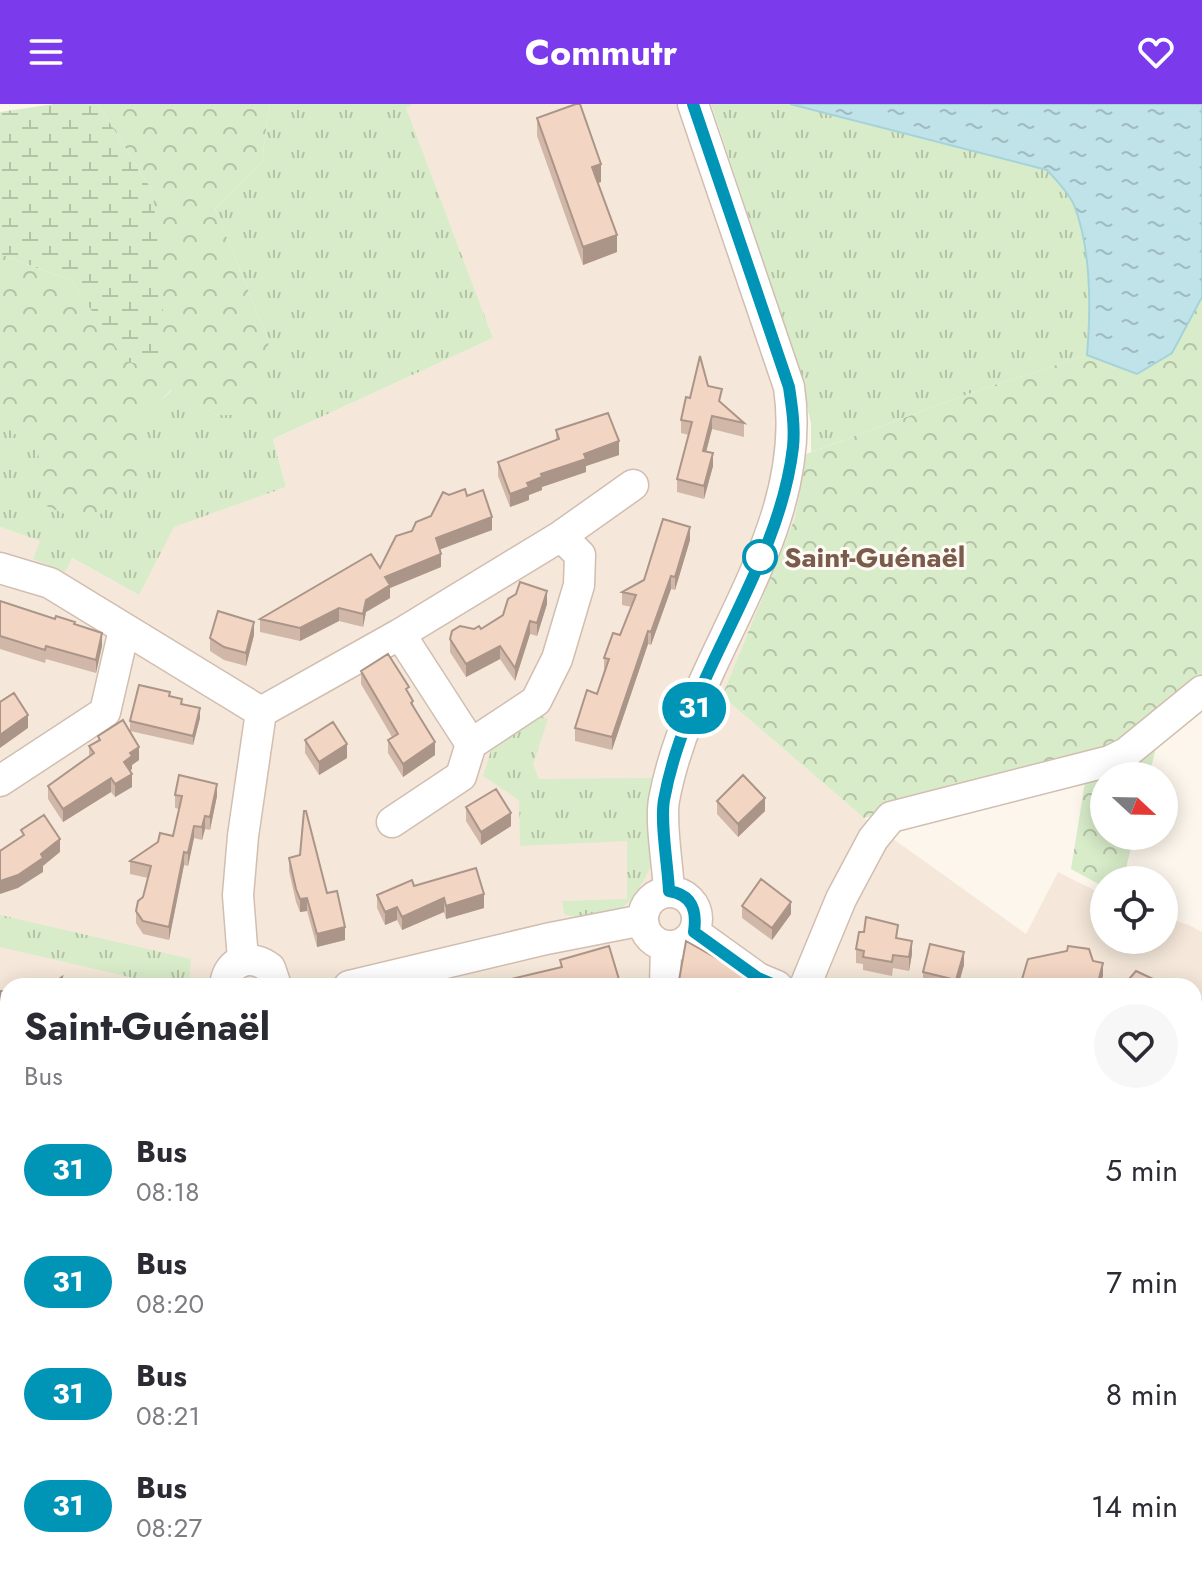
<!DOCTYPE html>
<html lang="en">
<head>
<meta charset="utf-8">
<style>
  body { margin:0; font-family:Jost,sans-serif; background:#f7f7f7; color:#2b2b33; height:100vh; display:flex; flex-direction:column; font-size:30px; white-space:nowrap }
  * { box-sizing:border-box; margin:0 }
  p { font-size:26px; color:#7c7c81 }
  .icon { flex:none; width:44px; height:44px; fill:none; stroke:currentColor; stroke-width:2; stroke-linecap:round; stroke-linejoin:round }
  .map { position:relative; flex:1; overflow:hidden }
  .drawer { position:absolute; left:0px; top:874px; width:1202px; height:600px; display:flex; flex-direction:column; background:#fff; border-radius:24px 24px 0 0; box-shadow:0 4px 20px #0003 }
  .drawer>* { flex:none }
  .badge { padding:0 16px; border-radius:26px; font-size:28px; line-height:52px }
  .needle { width:52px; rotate:112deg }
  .buttons { position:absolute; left:1090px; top:658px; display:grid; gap:16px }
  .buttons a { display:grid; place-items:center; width:88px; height:88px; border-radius:50%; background:#fff; box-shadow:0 4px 20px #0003; font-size:40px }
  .map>.badge { position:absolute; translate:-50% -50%; box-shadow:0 0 0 4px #fff }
  .round { display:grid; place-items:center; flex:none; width:84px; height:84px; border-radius:42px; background:#f7f7f7 }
  .summary { display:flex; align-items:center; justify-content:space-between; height:136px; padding:0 24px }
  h1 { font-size:38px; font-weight:700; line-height:60px }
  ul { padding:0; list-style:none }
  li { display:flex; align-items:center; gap:24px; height:112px; padding:0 24px }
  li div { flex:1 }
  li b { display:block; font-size:30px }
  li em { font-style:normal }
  li .badge { min-width:88px; font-weight:700; text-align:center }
  header { display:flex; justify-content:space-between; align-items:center; height:104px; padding:0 24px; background:#7c3aed; color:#fff; font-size:36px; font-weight:700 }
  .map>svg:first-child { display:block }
</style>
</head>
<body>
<header><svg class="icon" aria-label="menu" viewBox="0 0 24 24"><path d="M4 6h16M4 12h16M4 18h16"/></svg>Commutr<svg class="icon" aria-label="heart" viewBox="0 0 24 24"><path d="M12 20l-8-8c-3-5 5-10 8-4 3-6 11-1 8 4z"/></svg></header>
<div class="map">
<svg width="1202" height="1474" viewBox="0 0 1202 1474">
  <defs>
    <pattern id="grass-tufts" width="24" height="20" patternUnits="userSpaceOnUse" patternTransform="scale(2)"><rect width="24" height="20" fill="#d8ecc9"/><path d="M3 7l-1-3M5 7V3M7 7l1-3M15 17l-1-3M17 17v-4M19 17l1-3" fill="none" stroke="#b4c2a5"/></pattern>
    <pattern id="forest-crowns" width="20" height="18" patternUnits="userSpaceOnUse" patternTransform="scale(2)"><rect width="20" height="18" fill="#d8ecc9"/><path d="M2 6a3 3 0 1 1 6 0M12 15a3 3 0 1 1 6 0" fill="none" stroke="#b4c2a5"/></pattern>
    <pattern id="wetland-marsh" width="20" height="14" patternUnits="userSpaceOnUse" patternTransform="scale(2)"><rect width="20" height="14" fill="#d8ecc9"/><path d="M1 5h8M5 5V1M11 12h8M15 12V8" fill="none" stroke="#b4c2a5"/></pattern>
    <pattern id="water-ripples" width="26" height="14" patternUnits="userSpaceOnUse" patternTransform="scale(2)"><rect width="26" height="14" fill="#bfe3e8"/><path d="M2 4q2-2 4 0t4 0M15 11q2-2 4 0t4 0" fill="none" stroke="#a0bbbe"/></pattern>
  </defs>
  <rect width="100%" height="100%" fill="#fdf6ec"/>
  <path fill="#f5e8da" d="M413,0H710L787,234L804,297L806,350L795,414L722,592L864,714L1026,830L1058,768L1104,791V836H1164V813L1189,821L1202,828V1474H1168L1158,1466H1194V882H8V1466H881L874,1474H0V423L40,437L139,491L173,423L286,383L273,335L493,234L405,3Z"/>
  <path fill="url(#grass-tufts)" d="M269,0H413L406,4L493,234L273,335L286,383L174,423L139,491L72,454L65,468L33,455L40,437L0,423V170L159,298L172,286L218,311L269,237L215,105L262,58Z
    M711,0H790L1048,66C1056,77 1069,89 1074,101C1092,147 1091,204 1087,251L988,283L811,348V320L800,267Z
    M536,609L548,615L533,660L539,675L653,674C653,700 657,730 652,756C650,766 645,775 639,784C622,813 595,819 564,810L562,797L627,795V737L520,742L519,696L483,672L494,637Z
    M0,811L191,855L189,882H168L0,843Z
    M888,1466H1143L1154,1474H881Z"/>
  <path fill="url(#forest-crowns)" d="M98,0H269L262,58L215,105L269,237L257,312L218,311L171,286L135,322L145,363L90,421L44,401L38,347L0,319V150L72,177L125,256L153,88Z
    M1202,193V599L1156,644L1149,672H1104V732H1134L1123,776H1104V783L1071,765L1089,653L864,714L722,592L795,414L806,350L988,283L1087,251L1137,270L1172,249Z"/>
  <path fill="url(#wetland-marsh)" d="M54,0H98L153,88L163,202L161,265L125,257L72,177L0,150V8Z"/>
  <path fill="url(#water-ripples)" stroke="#a5d3da" stroke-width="2" d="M790,0H1202V193L1172,249L1137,270L1087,251C1091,204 1092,147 1074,101C1069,89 1056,76 1047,66Z"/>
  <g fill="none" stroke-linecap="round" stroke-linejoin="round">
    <defs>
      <path id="minor" d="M0,464L50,479L261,608
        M400,530L471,640
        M261,608L400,530L561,432
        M0,677L105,608L124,526
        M392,718L461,672L471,640L536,597L557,555L579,481L580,451L561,432L633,381
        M669,787C668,762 660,719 664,696C690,554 811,432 789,283L693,0
        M643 815a27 27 0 1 1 54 0a27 27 0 1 1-54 0Z
        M694,828L758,874L777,882
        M243,856L238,791L243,732L261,608
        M225,882C227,856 251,849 270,864L276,882
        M349,882L546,835L643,816
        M665,882L666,842
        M805,882L841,795L873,735L891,713L1110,657L1126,649L1202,587
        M0,961L8,962
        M1194,1013L1202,1019
        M1194,1265L1199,1360L1194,1379
        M0,1420L8,1413
        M1190,1466L1199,1474
        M533,1474L538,1466
        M851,1474L857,1466"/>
    </defs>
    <use href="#minor" stroke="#d1beb0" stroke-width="33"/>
    <use href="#minor" stroke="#fff" stroke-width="30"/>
  </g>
  <path fill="#d1b7a8" d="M537,14L601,78L598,79L617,148L583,161L537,32Z
    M708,282L722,299L744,319V333L712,325L706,347L713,362L704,395L677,388V375L689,331L681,329V316L690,294Z
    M556,326L619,351L586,362V368L542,383V386L529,391V396L510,403L498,372V358L556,336Z
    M449,391L467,392L492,426L440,445L441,463L390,484V494L366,508L363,523L339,517L300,537L260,528V515L380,464L412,427L431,412Z
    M690,436L675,486L671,485L651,541L648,540L612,646L575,637V624L597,590L604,566V554L620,531L632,503L622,501V488L644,476Z
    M0,497L55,515L75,520L102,542L96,569L46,555L45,559L0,545Z
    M547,500L537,532L530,530L515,577L500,555L466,573L450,548V535L474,525H481Z
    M254,531L246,562L224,556L210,547V534Z
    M361,567L409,590L435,651L403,673L388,649V636L392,633L361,580Z
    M170,592L200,614L193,641L130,627V617Z
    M98,632L139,656L132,661V665L130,666L132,683L115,693L111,688L63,718L48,695V682L89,653V642L98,637Z
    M305,636L347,654L319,671L305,649Z
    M175,691L217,692L210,726L205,725L202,736L194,734L188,762L184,761L169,836L143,830L136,819V807L143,793L148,774L130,770V757L173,732L179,705L175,704Z
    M717,697L765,707L738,733L717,710Z
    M466,703L511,722L481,741L466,717Z
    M289,754L327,789L345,836L317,843L307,807L300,808L296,798L289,767Z
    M414,782L484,804L446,815L444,808L402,826L397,816L385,821L377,804V791Z
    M742,802L791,810L772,836L742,814Z
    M898,835L912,850L909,867L893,864L892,872L863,866V860L856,859V845Z
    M964,861L958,882L923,881V868Z
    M0,887L8,888L2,928L0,927Z
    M1194,894L1202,896V953L1194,948Z
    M1194,1075L1202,1080L1201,1133L1194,1125Z
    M8,1140V1195L2,1194L3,1159Z"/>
  <path fill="#aa9588" d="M601,60V78L592,81V63Z
    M617,131V148L583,161V143Z
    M712,312V325L703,360V347Z
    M619,337V351L586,362V368L542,383V386L529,391V396L510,403V390L541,370L584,350Z
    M713,349V362L704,395V382Z
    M492,413V426L436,447V434Z
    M690,423V436L675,486V473Z
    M441,450V463L390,484V494L366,508L363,523V510L366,496L385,473Z
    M671,472V485L651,541V528Z
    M547,487V500L537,532V519Z
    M339,504V517L300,537V524Z
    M530,517V530L515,577V564Z
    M254,518V531L246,562V549Z
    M648,527V540L612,646V633Z
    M102,529V542L96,569V556Z
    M500,542V555L466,573V560Z
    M200,604V614L193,641V632Z
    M28,611V624L0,644V631Z
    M435,638V651L403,673V660Z
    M347,640V654L319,671V658Z
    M139,643V656L132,661V665L124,671V658L130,649Z
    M132,670V683L115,693V680Z
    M111,674V688L63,718V705Z
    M217,680V692L210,726V713Z
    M765,694V707L738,733V720Z
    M511,709V722L481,741V728Z
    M205,712V725L202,736V723Z
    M194,722V734L188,762V749Z
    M60,735V748L43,762V768L18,784L0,790V777L41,750Z
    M184,748V761L169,836V823Z
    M484,790V804L446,815V802Z
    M307,794V807L300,808V795Z
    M444,794V808L402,826V813Z
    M791,798V810L772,836V824Z
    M397,803V816L385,821V808Z
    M345,823V836L317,843V830Z
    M912,837V850L909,867V853Z
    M964,848V861L958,882H956V876Z
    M1103,859V872L1100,882H1097Z
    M8,889V902L2,928V914Z
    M5,1216V1230L0,1248V1235Z
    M8,1346V1360L0,1366V1352Z"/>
  <path fill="#f3d5c3" stroke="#aa9588" stroke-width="2" d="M576,0H580L601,60L592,63L617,131L583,143L537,14Z
    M700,252L708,282L722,285L719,297L744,319L712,312L703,347L713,349L704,382L677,375L692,318L681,316L686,293L690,294Z
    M608,309L619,337L584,350L586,355L541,370L542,373L527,379L529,383L510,390L498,358L559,335L556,326Z
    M465,385L467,392L483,386L492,413L436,434L441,450L385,473L390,481L366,496L363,510L339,504L300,524L260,515L371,450L380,464L396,432L412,427L416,418L431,412L443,388L449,391Z
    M663,415L690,423L675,473L671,472L651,528L648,527L612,633L575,624L587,586L597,590L609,555L604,554L613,529L620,531L636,491L622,488L644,476Z
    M520,478L547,487L537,519L530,517L515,564L500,542L466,560L450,535L452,527L460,522L474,525L479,522L481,525L503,511L508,495L516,490Z
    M0,497L55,515L56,512L75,518L74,520L102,529L96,556L46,542L45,546L0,532Z
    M218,507L254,518L246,549L224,543L210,534Z
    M388,550L409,583L406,585L413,597L411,599L435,638L403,660L388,636L398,630L361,567Z
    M139,581L170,588L169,592L182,595L181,600L200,604L193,632L130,617Z
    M14,589L28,611L0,631V598Z
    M123,616L139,643L130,649L132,652L124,658L132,670L115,680L111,674L63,705L48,682L94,649L89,642L100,636L98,632Z
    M333,618L347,640L319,658L305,636Z
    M179,671L217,680L210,713L205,712L202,723L194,722L188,749L184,748L169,823L143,817L136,807L138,797L143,793L151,762L130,757L158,738L160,729L173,732L182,692L175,691Z
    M743,671L765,694L738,720L717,697Z
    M496,685L511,709L481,728L466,703Z
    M304,707H306L327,789L337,787L345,823L317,830L307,794L300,795L296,785L289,754L300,751Z
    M44,711L60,735L41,750L43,754L18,771L0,777V747L24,731L21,726Z
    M476,764L484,790L446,802L444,794L402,813L397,803L385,808L377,791L412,776L414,782Z
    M761,775L791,798L772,824L742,802Z
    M866,813L898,821L896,834L912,837L909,853L893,851L892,858L863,853L864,847L856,845L859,828H864Z
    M686,837L750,873L744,882H678Z
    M930,840L964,848L956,876L923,868Z
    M609,842L621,882H481L562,863L560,856Z
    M1068,842L1089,845L1093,857L1103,859L1097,882H1020L1028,855L1067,847Z
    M1136,867L1168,882H1123Z
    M62,873L60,882H49Z
    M0,887L8,888L2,914H0Z
    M1198,893L1202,896V941L1194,935V894L1197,895Z
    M1196,1073L1202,1080L1201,1120L1194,1112V1075Z
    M8,1140V1182L2,1181L7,1160L3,1159Z
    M0,1215L5,1216L0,1235Z
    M8,1313V1346L0,1352V1320Z
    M606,1466H640L641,1467L637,1474H601Z
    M436,1468L448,1474H430Z"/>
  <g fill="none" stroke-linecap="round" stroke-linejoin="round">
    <defs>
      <path id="line" d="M693,0L789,283C792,303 795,323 793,343C779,466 686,573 664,696C660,719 668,762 669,787C693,791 697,807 694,828L758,874L777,882"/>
    </defs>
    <use href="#line" stroke="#fff" stroke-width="18"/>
    <use href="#line" stroke="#0094b7" stroke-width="12"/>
  </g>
  <circle fill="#fff" stroke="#0094b7" stroke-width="4" cx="760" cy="453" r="16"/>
  <g text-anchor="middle" stroke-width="6" stroke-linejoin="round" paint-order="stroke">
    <g font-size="28" font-weight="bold" fill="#7a5c4d" stroke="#fffaf3" text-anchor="start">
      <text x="784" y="463">Saint-Guénaël</text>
    </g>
  </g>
</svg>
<div class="buttons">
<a><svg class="needle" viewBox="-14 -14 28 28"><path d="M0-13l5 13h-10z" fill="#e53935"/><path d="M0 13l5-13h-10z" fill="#7c7c81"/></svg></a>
<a><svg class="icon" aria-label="locate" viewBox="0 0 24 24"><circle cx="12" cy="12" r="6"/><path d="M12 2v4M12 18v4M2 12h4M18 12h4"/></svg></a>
</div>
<b class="badge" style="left:694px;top:604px;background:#0094b7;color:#fff">31</b>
<section class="drawer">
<div class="summary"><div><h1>Saint-Guénaël</h1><p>Bus</p></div><a class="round"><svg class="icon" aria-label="heart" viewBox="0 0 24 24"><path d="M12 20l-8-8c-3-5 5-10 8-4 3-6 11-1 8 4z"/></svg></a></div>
<ul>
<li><span class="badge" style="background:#0094b7;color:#fff">31</span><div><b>Bus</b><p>08:18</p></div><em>5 min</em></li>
<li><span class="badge" style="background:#0094b7;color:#fff">31</span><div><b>Bus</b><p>08:20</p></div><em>7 min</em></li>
<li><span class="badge" style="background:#0094b7;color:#fff">31</span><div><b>Bus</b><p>08:21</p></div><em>8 min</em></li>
<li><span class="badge" style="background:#0094b7;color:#fff">31</span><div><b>Bus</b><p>08:27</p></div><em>14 min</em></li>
</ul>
</section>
</div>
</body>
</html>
